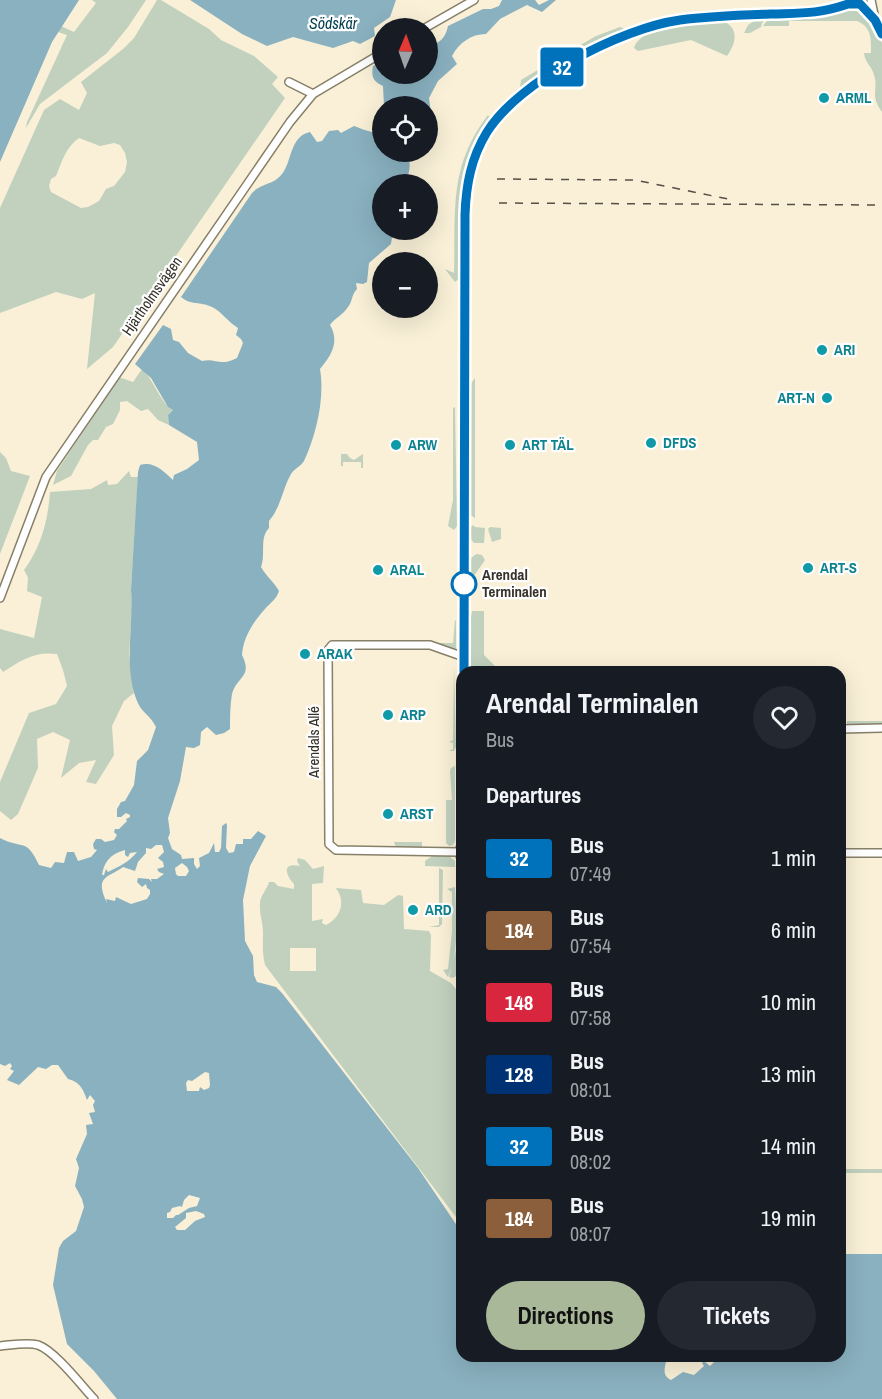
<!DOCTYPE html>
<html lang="en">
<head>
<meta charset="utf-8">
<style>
  body { margin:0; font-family:"Archivo Narrow",sans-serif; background:#242831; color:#f1f3f6; height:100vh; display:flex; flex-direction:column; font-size:22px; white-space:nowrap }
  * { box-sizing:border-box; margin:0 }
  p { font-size:20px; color:#9ea1a6 }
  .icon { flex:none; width:33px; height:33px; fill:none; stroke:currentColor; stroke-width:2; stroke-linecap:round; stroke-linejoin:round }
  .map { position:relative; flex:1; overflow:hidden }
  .details { position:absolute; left:456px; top:666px; width:390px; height:696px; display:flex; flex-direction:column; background:#171b24; border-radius:18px; box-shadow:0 6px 24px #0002 }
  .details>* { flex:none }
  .badge { padding:0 12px; border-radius:4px; font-size:21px; line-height:39px }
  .needle { width:39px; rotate:2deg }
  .tools { position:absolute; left:372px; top:18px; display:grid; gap:12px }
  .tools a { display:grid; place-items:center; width:66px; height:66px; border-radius:50%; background:#171b24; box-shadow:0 6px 24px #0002; font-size:30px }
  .map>.badge { position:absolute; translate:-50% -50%; box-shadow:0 0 0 3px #fff }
  h2 { padding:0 30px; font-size:22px; line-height:54px }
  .round { display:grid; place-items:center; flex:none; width:63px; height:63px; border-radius:32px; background:#242831 }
  .summary { display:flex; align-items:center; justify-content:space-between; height:102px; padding:0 30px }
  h1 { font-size:28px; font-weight:700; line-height:45px }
  .action { display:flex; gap:12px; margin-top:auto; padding:12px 30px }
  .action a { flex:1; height:69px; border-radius:36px; background:#a9b898; color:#111; font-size:24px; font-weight:700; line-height:69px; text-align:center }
  .action a+a { background:#242831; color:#f1f3f6 }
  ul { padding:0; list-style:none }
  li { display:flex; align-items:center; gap:18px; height:72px; padding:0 30px }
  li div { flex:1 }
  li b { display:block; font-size:22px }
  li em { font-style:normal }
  li .badge { min-width:66px; font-weight:700; text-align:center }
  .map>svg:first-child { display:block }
</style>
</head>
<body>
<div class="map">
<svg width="882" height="1399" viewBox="0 0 882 1399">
  <rect width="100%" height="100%" fill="#f9f0d7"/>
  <path fill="#c1d1be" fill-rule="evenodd" d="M92,0H146L128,27L107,53L40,104L26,128L27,122L67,35L58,32L61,26L74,32L96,3Z
    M157,0H161L209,29L221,40L254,56L278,77L272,84L285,98L113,347L87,369L95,293L82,299L56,292L0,313V208L44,110L60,99L79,110L87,93L81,82L123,49L134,38ZM79,138L100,146L114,143L120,145L125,153L127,162L125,172L114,186L106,189L99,201L88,207L81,208L51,192L49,186L51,179L56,176C62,161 66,147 79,138Z
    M850,8L861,10L869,19L882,43V112C869,94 879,91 874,75C872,66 865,63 864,53H871C871,39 872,27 857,21H789V26H763L768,19H806L826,16Z
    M757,19L765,20L762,23L761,27L750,33H744L748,25Z
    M722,21C740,27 736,44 727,56L691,40L638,51L634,48C643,23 699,23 722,21Z
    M620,27L625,29L624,32L567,59L564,58L563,55L596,36Z
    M551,62L554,64L520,88L521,80Z
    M488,115L490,118L471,152L462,182L460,278L455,282L445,269L454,273C456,211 448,167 488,115Z
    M142,369C154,380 161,404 173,410L168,415L169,425L158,420L148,409L141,411L127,401L120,402V410L113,424L106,427L98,440H93L88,445L71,476L53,485L57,471L119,377L133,382Z
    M475,378V518L469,514L468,399L469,386Z
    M455,407L457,526L454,530L448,526L453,500V408Z
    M0,452L6,458L11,471L30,476L0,554Z
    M341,454H347L350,458L354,460L363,454V468H361V462H343V466H341Z
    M129,471L131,477H138L131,590L132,609L129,654L134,693L124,701L112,726L114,755L96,784L86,782L96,760L79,763L61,778L70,740L53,732L37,739L38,768L18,814L11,820L0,811V782L29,713L56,704L67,686L63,670L57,654C34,651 22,660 3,672L0,668V629L34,638L42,597L27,591L28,578L24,570C41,547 48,521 50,492L91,489L107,480L108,485L117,484Z
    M473,525L475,527L485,528L484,543H474L470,538L468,530Z
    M490,527L501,528V539L492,542L488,529Z
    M477,554L482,555L485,560L469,583C467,573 465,559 477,554Z
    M472,611H484V655L501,672H474V670L468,667C466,649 468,630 472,611Z
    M455,620L456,621V651L431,643H453Z
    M454,667L456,747L454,751H449L453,749V743L449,742L453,740Z
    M847,721H882V724L847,726Z
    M455,766V841L453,845L449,846L446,843V800H452L450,771L451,768Z
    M394,842H422V848H396Z
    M432,856H449L455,861V867L425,866V861Z
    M298,858L305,860L313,869L324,866L323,883L312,884V921L323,919L322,923L326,925C341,917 346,902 336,888L361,890L363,903L384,905L398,895L403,896L404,929L429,931L431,935L430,971L451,983L456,989L462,987V1225L265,965C262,952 263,945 263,932C263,923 259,913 260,904C260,895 267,890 269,882H274L278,886L294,889V884C285,874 282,862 300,866L297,861ZM290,948H316V971H290Z
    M439,868L443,870L442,924L439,927H429L439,925Z
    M455,887C456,916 460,950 448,977L443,970L448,969L452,931V892L447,889Z
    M457,888L460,891V969L459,974L453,978L449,977L457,946Z
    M846,1169H882V1173H846Z"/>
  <path fill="#8ab1c0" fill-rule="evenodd" d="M0,0H79L52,42L0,162Z
    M190,0H396L390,17L374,28L375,36L360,44L353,41L333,48L293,37L267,46L242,34Z
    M502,0H535L539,5L549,0H556L542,12L527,5L500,19L486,34C471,34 459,43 452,56L457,64L438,81L429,98L431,113H428V106H384L383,86C373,81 371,77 373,66L382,61V74H428V46C440,43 445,39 448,26L483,9H491L499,6Z
    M354,126C362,129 374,134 382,133V152H406C412,163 410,172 405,184H382V230H393L391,244L369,263L367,282L363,284L356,283L357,289C351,295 353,301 348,307C343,315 335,318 330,325C340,342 331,356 320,369C325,399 316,435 304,461C301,466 294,469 291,474C282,490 281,507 269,521V528C259,538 266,554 261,567C266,576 274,582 279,591C276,600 271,602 265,609C253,622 243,638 242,655C253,677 237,676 232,694C230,705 230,718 230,729L224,733L216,735L207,727L201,732L200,745L194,748L186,747L180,781L168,818L170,833L168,838L172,849L181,855L182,859L194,858V864L197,869L200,866L199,858L209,853L214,843L215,852H219L221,848L222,826L226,823L227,825L226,848L229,853L234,852L236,844H243V839H251L258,831L266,836L250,866L243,900L245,941L253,956L254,975L257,982L276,987L282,993L418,1168L462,1233V1356H656L657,1359L663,1358L666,1362C664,1370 663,1376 671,1380L683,1372L694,1375L704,1366L702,1363L704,1361L710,1366L715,1361L721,1360L722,1356H840V1254H882V1399H117L94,1371L67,1344L53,1285L59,1248L63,1241L76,1231L84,1207L82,1199L75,1186L79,1168L76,1159L87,1134L86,1125L93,1124L89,1113L95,1112L93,1105L95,1101L90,1095L87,1100C83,1089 80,1082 68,1079L58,1065H52L46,1069L38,1067L19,1085L7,1080L14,1071L10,1069L12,1066L10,1063L5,1066L0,1064V838C23,850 26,837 39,865L51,868L55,862L64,863L67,852H74L78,861L91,857L97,850L94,849L93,844L96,839H101L105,842L114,840L117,835L114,832L115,829H119L127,821L126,819L130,817V815L126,813L121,817H117V809L121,802L125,801L134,785L137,761L148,750L156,727C151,716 141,712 137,701C123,666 134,626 131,590L138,472L140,465C154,461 163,471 173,480L174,475L187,469L199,460L197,442L169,425L168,415L173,410L168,407L151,378L135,364L163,325L171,329L173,340L179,342L188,353L202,361C217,358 219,367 237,358L243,343L241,339L236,335L238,328C228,322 222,312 212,307C199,301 192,306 181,297L252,193C262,182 275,186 284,171C292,158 291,136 310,132L317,142L322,141L329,131L338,130L341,133ZM156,845H162L164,852L158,858L163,862L164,867L157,869L159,872L164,874L157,879H151L152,882L149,879L138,878L137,882L142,887L146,884L147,888L150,890V894L147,899L131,904L116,897L115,901L106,899L107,903C94,876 108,878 123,867L135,871L138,862L146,853V848L151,849ZM125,850V855L128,857L130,853L137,852C129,862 120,866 108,872L106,869L104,875H102C104,862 110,854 125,850ZM182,863L187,867L189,871L186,876H178L176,874L175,868ZM205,1072L209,1073L210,1085L209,1088L204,1090L200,1087L199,1091H187L186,1083L188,1080L192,1081ZM189,1195L200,1198L197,1206L189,1208L178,1215H176L173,1218H167V1213L170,1212L172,1208L180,1206L182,1207L184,1200ZM196,1211L204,1214L205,1217L195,1221L185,1230H177L175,1227L186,1218V1213Z"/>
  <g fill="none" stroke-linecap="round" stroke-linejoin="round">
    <defs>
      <path id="minor" d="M871,0L875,19L882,34
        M860,4L875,19
        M425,28L474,0
        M289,82L313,94
        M0,598L46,477L290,122L313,94L382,53
        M464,672L465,215C466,185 471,159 487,133C519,81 616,31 675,20C706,15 739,15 771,14C781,14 792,15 802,15C821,13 837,4 856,4
        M840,729L882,728
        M462,845L458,852L462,859
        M458,852L336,850L329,844L328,650L332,645H430L464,657
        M840,853H882
        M0,1346C12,1345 27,1342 38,1345C55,1351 81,1385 94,1399"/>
    </defs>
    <use href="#minor" stroke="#877f68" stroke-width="10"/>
    <use href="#minor" stroke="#fff" stroke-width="7"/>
    <path stroke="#544f44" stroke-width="1.5" stroke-dasharray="8 8" stroke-linecap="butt" d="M497,179L635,180L728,199
      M499,203L882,205"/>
  </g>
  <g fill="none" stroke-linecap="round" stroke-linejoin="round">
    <defs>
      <path id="line" d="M464,672L465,215C466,185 471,158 487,132C519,81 621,28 680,20C710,16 742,15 772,14C802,13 819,14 848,4H860L875,20L882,34"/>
    </defs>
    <use href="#line" stroke="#fff" stroke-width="14"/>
    <use href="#line" stroke="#0072bc" stroke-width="9"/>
  </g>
  <g fill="#0f9aa8" stroke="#fefefe" stroke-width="2">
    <circle cx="824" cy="98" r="6"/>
    <circle cx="822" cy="350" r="6"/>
    <circle cx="827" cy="398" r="6"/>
    <circle cx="651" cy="443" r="6"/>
    <circle cx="396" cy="445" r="6"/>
    <circle cx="510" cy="445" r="6"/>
    <circle cx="808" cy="568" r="6"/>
    <circle cx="378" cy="570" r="6"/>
    <circle cx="305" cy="654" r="6"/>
    <circle cx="388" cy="715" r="6"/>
    <circle cx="388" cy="814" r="6"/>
    <circle cx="413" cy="910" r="6"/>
  </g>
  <circle fill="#fff" stroke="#0072bc" stroke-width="3" cx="464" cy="584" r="12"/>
  <g text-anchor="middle" stroke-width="4.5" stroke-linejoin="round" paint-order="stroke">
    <g font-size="15" font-weight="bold" fill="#0d838f" stroke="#fefefe" text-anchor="start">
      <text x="836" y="103">ARML</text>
      <text x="834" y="355">ARI</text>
      <text x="815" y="403" text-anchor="end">ART-N</text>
      <text x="663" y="448">DFDS</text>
      <text x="408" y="450">ARW</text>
      <text x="522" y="450">ART TÄL</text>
      <text x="820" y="573">ART-S</text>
      <text x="390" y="575">ARAL</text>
      <text x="317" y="659">ARAK</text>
      <text x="400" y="720">ARP</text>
      <text x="400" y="819">ARST</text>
      <text x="425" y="915">ARD</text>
    </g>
    <g font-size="15" fill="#363229" stroke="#fefefe">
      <text transform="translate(152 296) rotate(-55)" y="5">Hjärtholmsvägen</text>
      <text transform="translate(314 742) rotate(-90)" y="5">Arendals Allé</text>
    </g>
    <g font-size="15" font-weight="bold" fill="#363229" stroke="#fefefe" text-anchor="start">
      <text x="482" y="580">Arendal<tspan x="482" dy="17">Terminalen</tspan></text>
    </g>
    <g font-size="16" font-style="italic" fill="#013d4e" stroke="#fefefe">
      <text x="333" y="29">Södskär</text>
    </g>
  </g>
</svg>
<div class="tools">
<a><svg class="needle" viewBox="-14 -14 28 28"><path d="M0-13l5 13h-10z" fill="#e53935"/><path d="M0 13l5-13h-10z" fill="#9ea1a6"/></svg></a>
<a><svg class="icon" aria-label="locate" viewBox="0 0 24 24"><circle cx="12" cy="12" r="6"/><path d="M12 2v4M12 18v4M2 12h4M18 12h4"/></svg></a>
<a>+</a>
<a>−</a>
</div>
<b class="badge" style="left:562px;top:67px;background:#0072bc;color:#fff">32</b>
<section class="details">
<div class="summary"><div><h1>Arendal Terminalen</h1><p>Bus</p></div><a class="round"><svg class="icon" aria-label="heart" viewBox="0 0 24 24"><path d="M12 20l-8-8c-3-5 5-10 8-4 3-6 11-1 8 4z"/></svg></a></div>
<h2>Departures</h2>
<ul>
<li><span class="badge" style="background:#0072bc;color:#fff">32</span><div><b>Bus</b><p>07:49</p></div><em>1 min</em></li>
<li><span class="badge" style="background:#8b5e3c;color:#fff">184</span><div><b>Bus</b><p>07:54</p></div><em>6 min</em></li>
<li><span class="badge" style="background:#d7263d;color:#fff">148</span><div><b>Bus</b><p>07:58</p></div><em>10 min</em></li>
<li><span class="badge" style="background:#003273;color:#fff">128</span><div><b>Bus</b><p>08:01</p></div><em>13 min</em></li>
<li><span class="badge" style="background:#0072bc;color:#fff">32</span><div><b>Bus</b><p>08:02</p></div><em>14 min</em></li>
<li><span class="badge" style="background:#8b5e3c;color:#fff">184</span><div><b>Bus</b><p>08:07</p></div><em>19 min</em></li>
</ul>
<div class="action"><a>Directions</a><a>Tickets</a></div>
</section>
</div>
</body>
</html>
